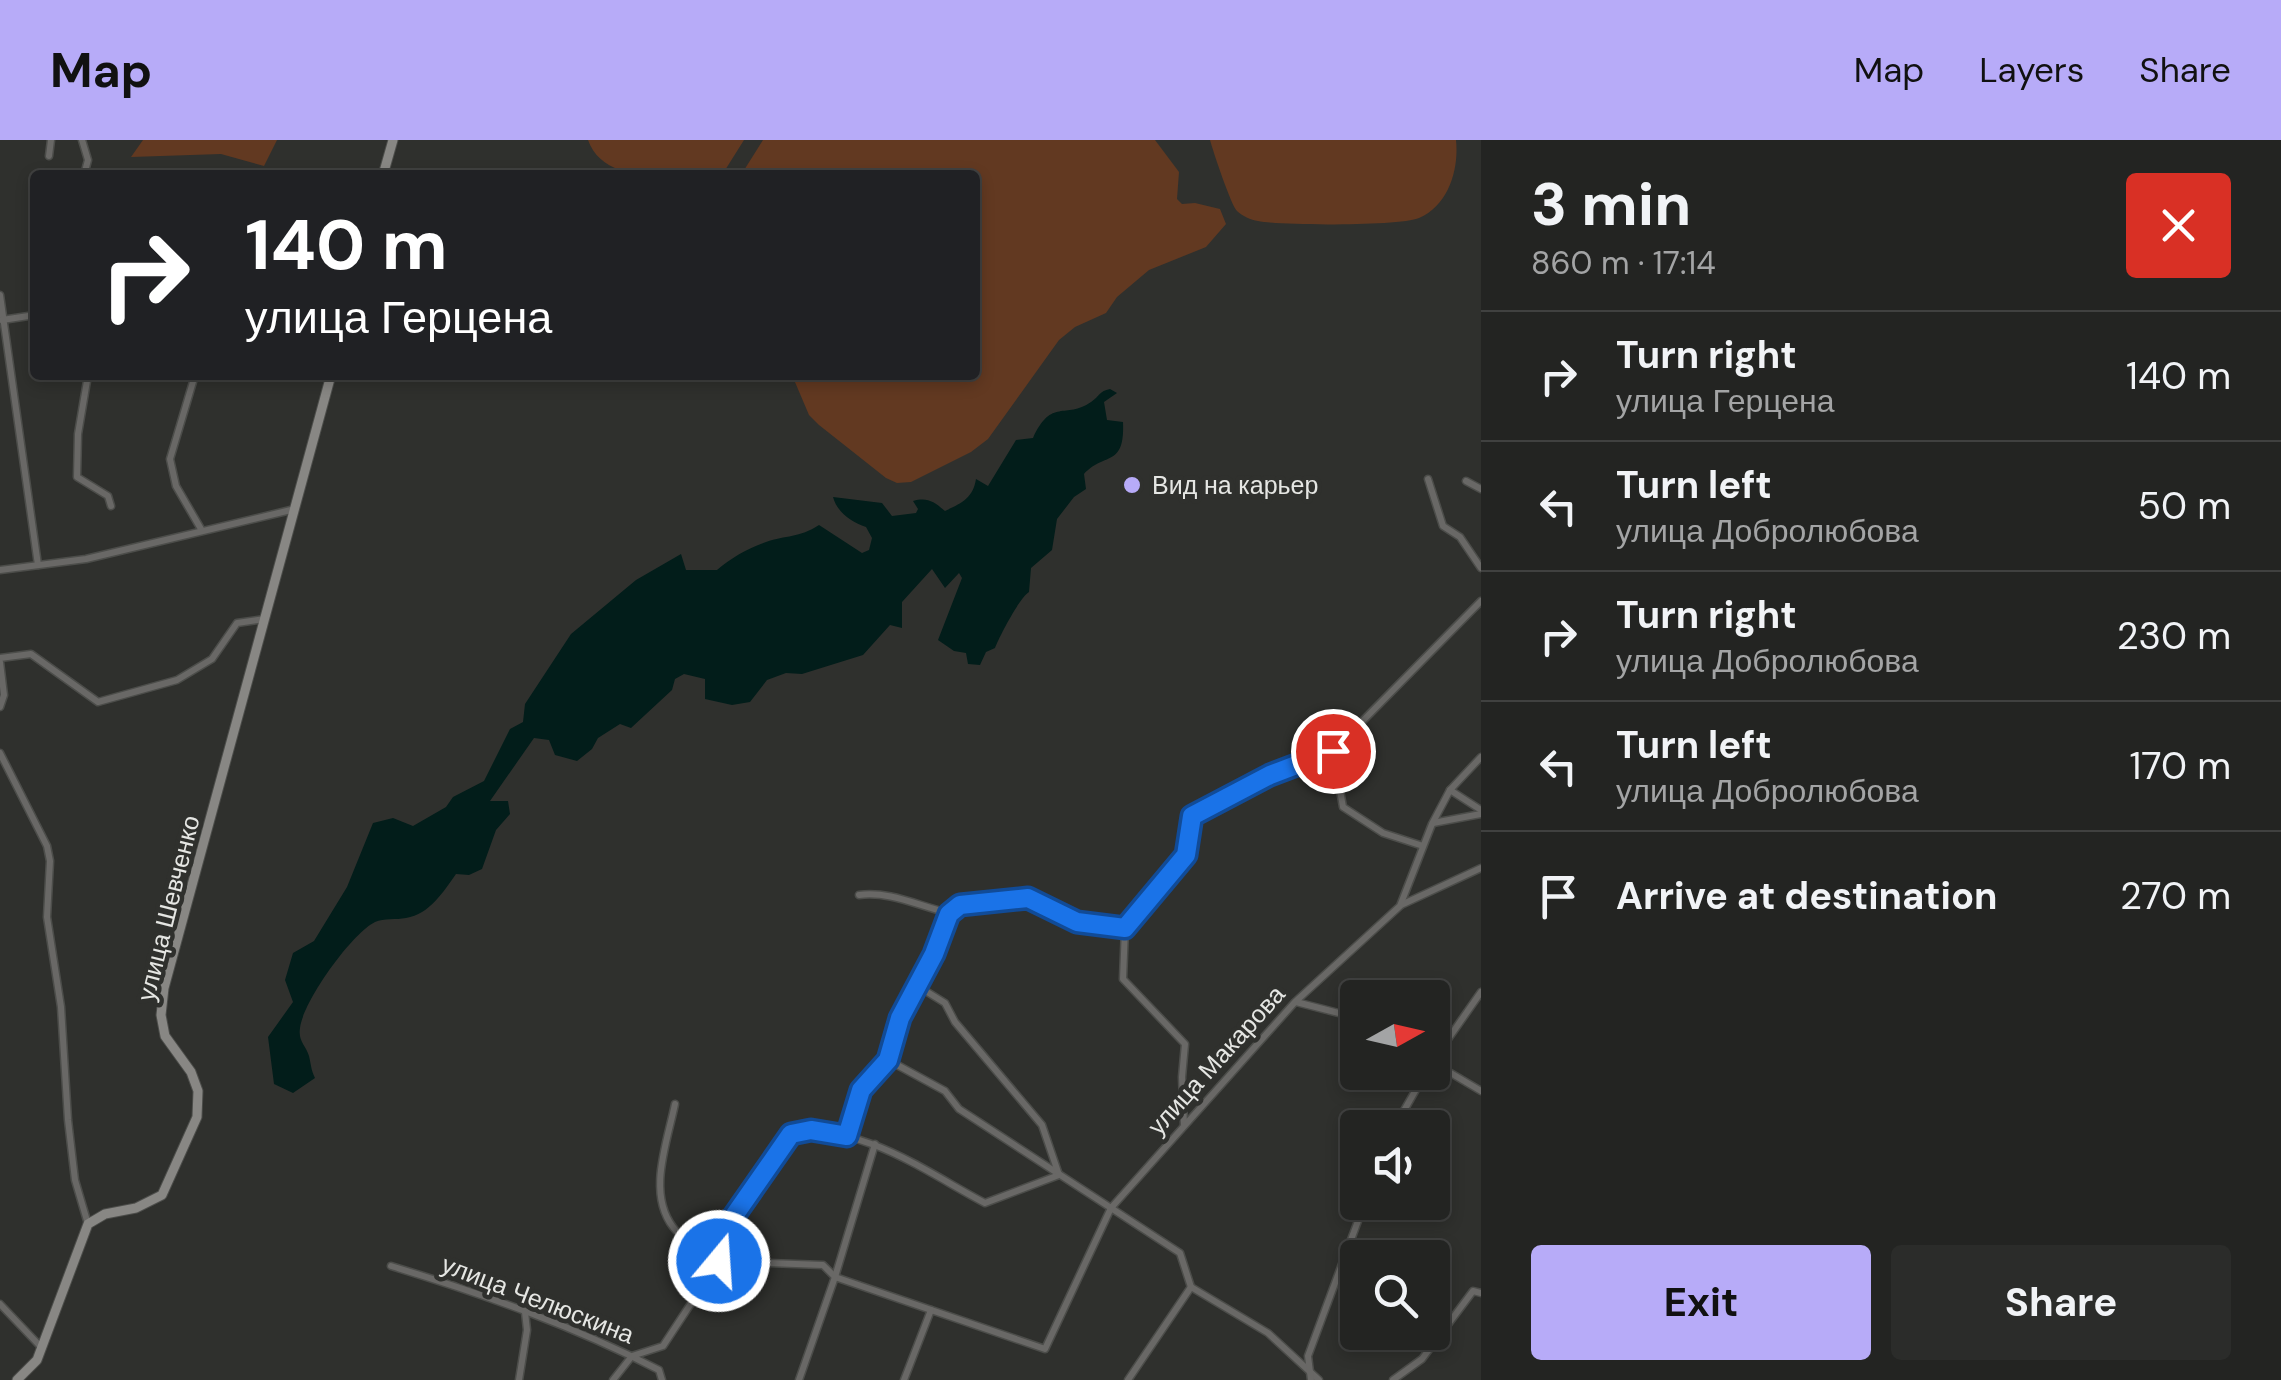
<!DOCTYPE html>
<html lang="en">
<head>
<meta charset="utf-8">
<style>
  :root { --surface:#232422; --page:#2b2c2a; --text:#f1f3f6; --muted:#a3a4a5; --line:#404140; --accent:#b7abf8 }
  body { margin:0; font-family:"DM Sans",sans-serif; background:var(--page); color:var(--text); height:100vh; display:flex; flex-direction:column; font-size:38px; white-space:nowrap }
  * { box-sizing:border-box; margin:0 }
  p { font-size:32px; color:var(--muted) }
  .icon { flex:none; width:55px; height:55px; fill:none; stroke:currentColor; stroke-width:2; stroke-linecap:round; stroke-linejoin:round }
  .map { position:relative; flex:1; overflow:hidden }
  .panel { display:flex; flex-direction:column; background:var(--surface); width:800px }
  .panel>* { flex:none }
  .top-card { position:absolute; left:30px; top:30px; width:950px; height:210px; border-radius:10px; box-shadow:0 5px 15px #0003,0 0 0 2px var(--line); background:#202124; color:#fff; overflow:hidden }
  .needle { width:65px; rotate:82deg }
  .tools { position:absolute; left:1340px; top:840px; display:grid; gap:20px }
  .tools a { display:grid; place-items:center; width:110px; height:110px; border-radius:10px; background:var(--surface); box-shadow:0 5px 15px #0003,0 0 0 2px var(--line); font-size:50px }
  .pin { position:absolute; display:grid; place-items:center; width:85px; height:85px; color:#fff; margin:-42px; border:5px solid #fff; border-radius:50%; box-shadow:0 2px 10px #0007 }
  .me { position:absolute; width:110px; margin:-55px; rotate:18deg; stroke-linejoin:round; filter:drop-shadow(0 0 8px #0008) }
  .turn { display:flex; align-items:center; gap:35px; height:210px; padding:0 50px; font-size:45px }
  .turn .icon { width:130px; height:130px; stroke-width:2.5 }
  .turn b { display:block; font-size:70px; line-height:85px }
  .round { display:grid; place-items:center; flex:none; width:105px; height:105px; border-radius:10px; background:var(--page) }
  .summary { display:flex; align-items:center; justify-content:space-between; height:170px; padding:0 50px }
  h1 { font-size:60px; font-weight:700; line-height:75px }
  .action { display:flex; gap:20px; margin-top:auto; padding:20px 50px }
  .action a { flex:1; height:115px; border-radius:10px; background:var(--accent); color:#111; font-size:40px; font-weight:700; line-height:115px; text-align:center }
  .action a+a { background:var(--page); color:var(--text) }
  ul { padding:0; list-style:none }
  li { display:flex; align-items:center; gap:30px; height:130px; padding:0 50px; border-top:2px solid var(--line) }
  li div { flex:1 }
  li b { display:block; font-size:38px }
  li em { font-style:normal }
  header { display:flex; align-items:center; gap:60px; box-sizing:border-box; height:140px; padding:0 50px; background:var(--accent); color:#111 }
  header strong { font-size:48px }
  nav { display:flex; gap:55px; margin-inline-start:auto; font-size:35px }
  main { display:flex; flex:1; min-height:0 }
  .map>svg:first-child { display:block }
</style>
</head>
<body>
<header>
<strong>Map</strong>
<nav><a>Map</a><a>Layers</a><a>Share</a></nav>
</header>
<main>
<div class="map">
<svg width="1481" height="1240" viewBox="0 0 1481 1240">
  <rect width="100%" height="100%" fill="#2f302d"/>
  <!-- green -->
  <g fill="#623921">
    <polygon points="143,0 277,0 264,26 221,14 131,17"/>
    <path d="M588,0h156l-22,35c-42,0 -117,13 -134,-35z"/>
    <polygon points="763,0 1155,0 1179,32 1177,59 1182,64 1195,63 1220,69 1226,84 1206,107 1149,130 1117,157 1106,173 1075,187 1059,200 988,299 971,312 911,342 897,343 886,338 819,285 809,275 792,235 975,235 975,35 741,35"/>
    <path d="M1210,0h246c3,29 -7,65 -37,78 -18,8 -139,8 -161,3 -7,-1 -16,-5 -21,-10 -6,-6 -24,-60 -27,-71z"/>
  </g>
  <!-- water -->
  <path fill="#021d1a" d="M1110,249l7,4 -13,9 3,18 16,2c2,46 -19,30 -39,52l2,15 -12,8 -17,22 -5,31 -21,18 -2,24c-9,5 -30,45 -34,56l-9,4 -6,13 -12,-1 -2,-11 -12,-2 -16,-11 24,-62 -3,-5 -14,15 -13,-19 -30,33v26l-12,-3 -27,30 -61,19 -16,-1 -19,7 -17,22 -18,3 -27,-6v-20l-21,-5 -9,5 -3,11 -41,38 -11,-4 -22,14 -6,11 -15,12 -22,-6 -6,-15 -15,-2 -44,63h18l2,13 -14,16 -14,39 -13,6 -13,-1c-13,18 -26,40 -50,44 -10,2 -22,0 -31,4 -24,12 -72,80 -75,106 -2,14 6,17 9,28 2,8 2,14 6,22l-22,15 -19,-9 -6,-47 25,-35 -8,-22 8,-27 21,-12 33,-54 26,-64 20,-5 20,8 33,-19 7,-10 31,-16 26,-52 13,-7 2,-18 46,-70 65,-54 45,-26 5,16h31c14,-12 31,-22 49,-28 20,-7 33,-4 53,-17l43,28 7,-3 3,-12 -6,-11c-15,-5 -29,-15 -33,-30l49,6 10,13 24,-3 2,-4 -5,-8c15,-4 21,1 32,10 17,-8 28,-13 31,-32l12,7 28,-46 17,-2c19,-41 32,-18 58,-36 9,-6 8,-11 19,-13z"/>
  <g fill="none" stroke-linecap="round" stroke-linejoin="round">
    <defs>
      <g id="street">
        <polyline points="82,0 88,20 84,35"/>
        <polyline points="49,16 51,0"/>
        <polyline points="0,155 38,425"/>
        <polyline points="2,180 35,175"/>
        <polyline points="88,235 78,294 77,337 108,356 111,366"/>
        <polyline points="195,235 170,319 176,346 201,389"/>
        <polyline points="1428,339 1443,386 1460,397 1481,428"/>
        <polyline points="1466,341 1481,349"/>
        <polyline points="0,430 86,419 295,369"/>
        <polyline points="0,518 31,514 98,562 177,540 212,519 237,483 265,479"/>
        <polyline points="0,522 4,555 0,567"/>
        <polyline points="1333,611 1343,667 1383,693 1423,706"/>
        <polyline points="0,613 47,706 50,721 47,777 61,867 68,980 75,1040 88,1084"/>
        <polyline points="1450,650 1481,670"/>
        <polyline points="1433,683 1481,674"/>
        <path d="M859,755c32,-4 59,11 90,18"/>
        <polyline points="1401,765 1481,728"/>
        <polyline points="1125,788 1123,839 1185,904 1182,937 1184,985"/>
        <polyline points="1481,852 1432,922 1481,951"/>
        <polyline points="1296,862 1358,878"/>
        <path d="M675,964c-8,39 -28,89 -2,123 10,14 31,24 45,33"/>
        <polyline points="1394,988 1426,932"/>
        <polyline points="847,996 861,950 888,920 899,878 933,814 949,773 960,765 1027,758 1077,781 1125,788 1186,715 1192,676 1270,635 1333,611 1481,461"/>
        <polyline points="719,1121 823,1125 835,1137 1045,1209 1111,1068 959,969 945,951 888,920"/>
        <path d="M719,1121l1,-25 71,-102c69,-12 135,38 194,69l74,-28 -17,-50 -87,-103 -10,-19 -29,-18"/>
        <path d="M391,1126c92,28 183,60 268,104l3,10"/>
        <polyline points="1191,1147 1180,1113 1111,1068 1295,862 1400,766 1432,684 1450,650 1481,617"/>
        <polyline points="1191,1147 1268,1193 1319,1240"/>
        <polyline points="0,1164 41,1207"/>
        <polyline points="519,1240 527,1190 525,1172"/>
        <polyline points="613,1240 632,1216 663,1206 719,1121"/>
        <polyline points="799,1240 835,1137 875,1004"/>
        <polyline points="904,1240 931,1170"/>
        <polyline points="1128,1240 1191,1147"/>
        <polyline points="1311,1240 1308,1216 1365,1062"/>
        <polyline points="1393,1240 1422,1219 1473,1151 1481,1153"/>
      </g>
      <g id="secondary">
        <polyline points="383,35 393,0"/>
        <polyline points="17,1240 37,1220 88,1084 105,1074 136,1068 162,1055 197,977 198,951 191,932 165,896 161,875 164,848 331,235"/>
      </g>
    </defs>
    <!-- street casing -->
    <use href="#street" stroke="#4c4d4a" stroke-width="9"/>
    <!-- secondary casing -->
    <use href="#secondary" stroke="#4c4d4a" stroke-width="11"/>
    <!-- street -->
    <use href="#street" stroke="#696866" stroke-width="6"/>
    <!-- secondary -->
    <use href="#secondary" stroke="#888784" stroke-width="9"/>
  </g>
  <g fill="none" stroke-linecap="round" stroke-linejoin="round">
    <defs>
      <polyline id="route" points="719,1121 720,1096 791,994 811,990 847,996 861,950 888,920 900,878 934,814 949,774 960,765 1028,758 1077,782 1125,788 1186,715 1192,676 1270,635 1333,611"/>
    </defs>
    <!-- route casing -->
    <use href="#route" stroke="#114b97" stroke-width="25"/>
    <!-- route -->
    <use href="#route" stroke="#1a73e8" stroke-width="18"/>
  </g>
  <!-- markers -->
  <circle fill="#b7abf8" stroke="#2f302d" stroke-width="4" cx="1132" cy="345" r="10"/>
  <g text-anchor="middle" stroke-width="9" stroke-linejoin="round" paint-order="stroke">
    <!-- poi labels -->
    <g font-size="25" fill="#e5e6e3" stroke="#2f302d" text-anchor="start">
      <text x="1152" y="354">Вид на карьер</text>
    </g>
    <!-- street labels -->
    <g font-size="25" fill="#e5e6e3" stroke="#2f302d">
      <text transform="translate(168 768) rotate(-76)" y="9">улица Шевченко</text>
      <text transform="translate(1216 920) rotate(-48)" y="9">улица Макарова</text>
      <text transform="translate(538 1159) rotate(21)" y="9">улица Челюскина</text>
    </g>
  </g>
</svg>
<div class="tools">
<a><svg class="needle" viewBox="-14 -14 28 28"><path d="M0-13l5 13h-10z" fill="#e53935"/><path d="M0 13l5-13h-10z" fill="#a3a4a5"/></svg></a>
<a><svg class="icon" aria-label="sound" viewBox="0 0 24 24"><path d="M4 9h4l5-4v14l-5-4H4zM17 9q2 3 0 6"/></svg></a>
<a><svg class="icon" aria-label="search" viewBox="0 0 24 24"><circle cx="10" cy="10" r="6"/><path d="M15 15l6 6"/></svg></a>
</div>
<div class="pin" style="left:1333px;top:611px;background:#d93025"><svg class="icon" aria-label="arrive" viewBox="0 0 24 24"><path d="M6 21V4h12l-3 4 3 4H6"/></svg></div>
<svg class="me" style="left:719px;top:1121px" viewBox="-20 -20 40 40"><circle r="17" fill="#1a73e8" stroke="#fff" stroke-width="3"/><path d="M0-11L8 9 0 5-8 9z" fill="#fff"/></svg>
<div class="top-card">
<div class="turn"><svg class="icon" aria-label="right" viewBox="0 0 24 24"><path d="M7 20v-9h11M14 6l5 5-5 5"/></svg><div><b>140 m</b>улица Герцена</div></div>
</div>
</div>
<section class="panel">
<div class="summary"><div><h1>3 min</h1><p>860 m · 17:14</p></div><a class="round" style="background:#d93025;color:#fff"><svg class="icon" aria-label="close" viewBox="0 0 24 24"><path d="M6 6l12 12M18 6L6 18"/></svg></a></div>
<ul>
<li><svg class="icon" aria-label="right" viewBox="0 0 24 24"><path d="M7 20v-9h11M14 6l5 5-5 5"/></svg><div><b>Turn right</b><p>улица Герцена</p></div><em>140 m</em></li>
<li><svg class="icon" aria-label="left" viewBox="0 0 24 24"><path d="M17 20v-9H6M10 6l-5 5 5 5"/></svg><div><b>Turn left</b><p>улица Добролюбова</p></div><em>50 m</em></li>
<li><svg class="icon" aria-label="right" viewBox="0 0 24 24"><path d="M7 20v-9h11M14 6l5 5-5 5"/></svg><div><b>Turn right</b><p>улица Добролюбова</p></div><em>230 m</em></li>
<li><svg class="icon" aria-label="left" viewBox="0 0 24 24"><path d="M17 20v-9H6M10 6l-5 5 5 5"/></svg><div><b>Turn left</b><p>улица Добролюбова</p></div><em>170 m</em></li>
<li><svg class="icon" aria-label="arrive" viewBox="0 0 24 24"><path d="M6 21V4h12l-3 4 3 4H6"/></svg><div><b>Arrive at destination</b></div><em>270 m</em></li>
</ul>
<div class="action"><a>Exit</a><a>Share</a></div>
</section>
</main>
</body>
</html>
